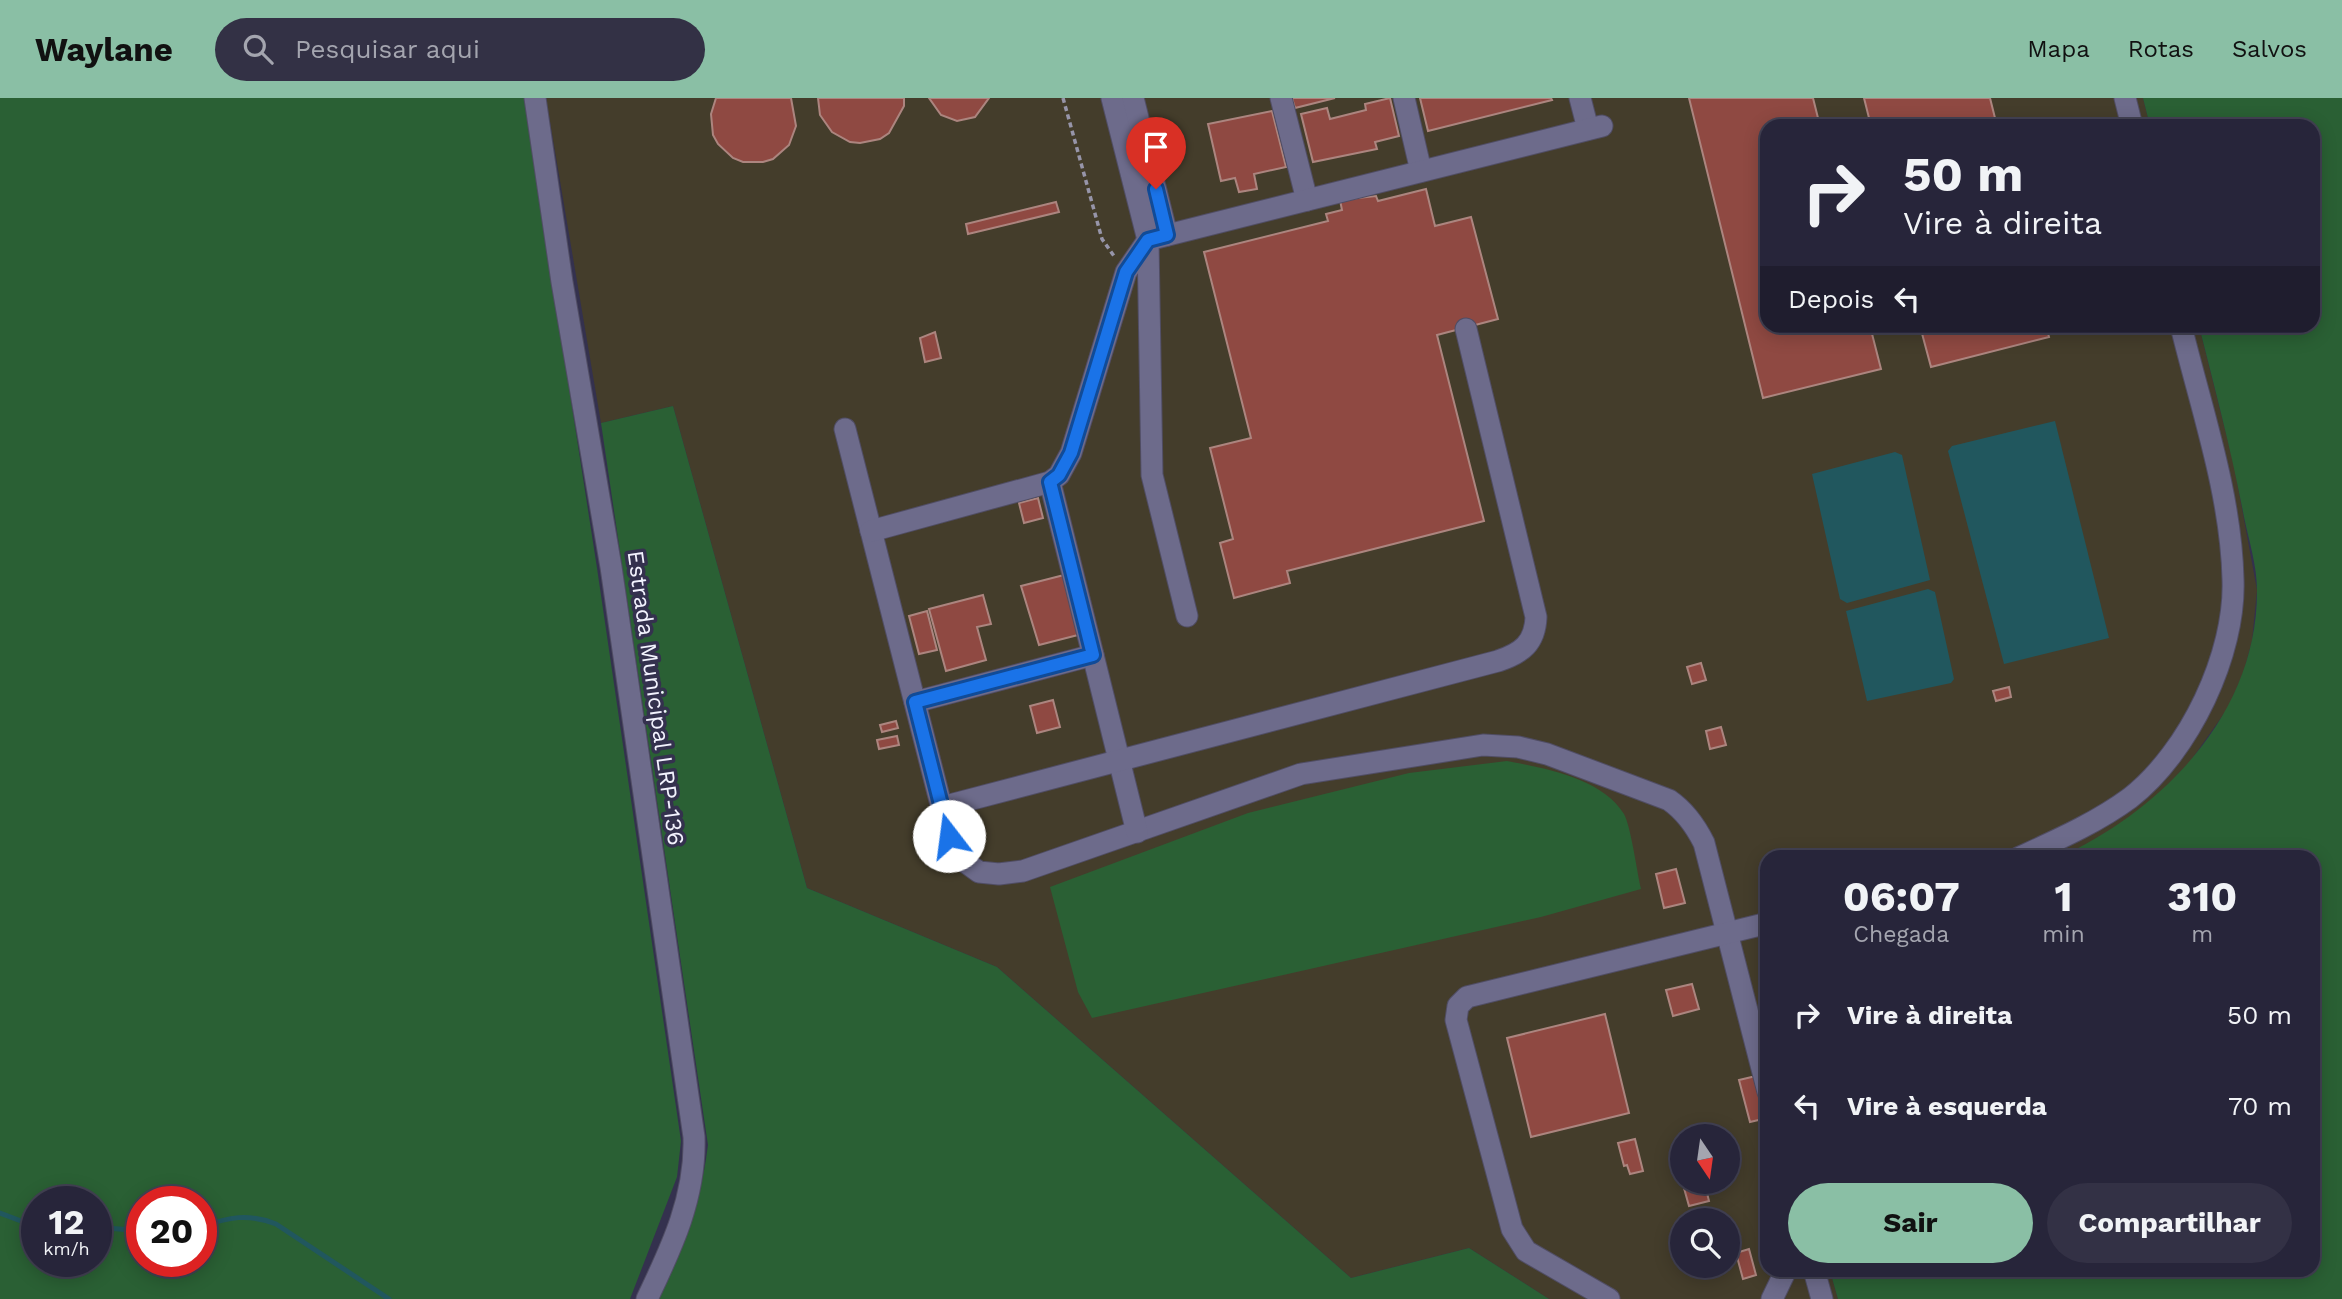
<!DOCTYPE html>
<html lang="pt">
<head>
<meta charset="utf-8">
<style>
  :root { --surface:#27253a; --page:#333145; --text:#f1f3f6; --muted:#a4a5af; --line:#434254; --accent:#8abfa5 }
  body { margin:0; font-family:"Work Sans",sans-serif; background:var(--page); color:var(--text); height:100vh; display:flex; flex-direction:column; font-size:26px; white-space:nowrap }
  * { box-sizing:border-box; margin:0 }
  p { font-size:23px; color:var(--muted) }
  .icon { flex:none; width:38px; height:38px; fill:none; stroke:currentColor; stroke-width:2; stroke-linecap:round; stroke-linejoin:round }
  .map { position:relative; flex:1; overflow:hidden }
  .side { position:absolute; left:1760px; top:752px; width:560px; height:427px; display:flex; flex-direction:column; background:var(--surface); border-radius:21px; box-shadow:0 4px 18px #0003,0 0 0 2px var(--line) }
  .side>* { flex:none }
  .banner { position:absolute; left:1760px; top:21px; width:560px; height:214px; border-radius:21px; box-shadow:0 4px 18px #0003,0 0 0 2px var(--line); background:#27253a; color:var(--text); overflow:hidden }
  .needle { width:46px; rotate:167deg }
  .tools { position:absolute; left:1670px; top:1026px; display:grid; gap:14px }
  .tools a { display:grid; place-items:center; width:70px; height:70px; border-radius:50%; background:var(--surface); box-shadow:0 4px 18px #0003,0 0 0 2px var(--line); font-size:35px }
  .speed { position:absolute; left:21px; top:1088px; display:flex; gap:14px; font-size:35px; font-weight:700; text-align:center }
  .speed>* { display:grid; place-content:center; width:91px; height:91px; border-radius:50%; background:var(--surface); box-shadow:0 4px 18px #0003,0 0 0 2px var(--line); line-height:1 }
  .speed small { font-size:18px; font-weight:400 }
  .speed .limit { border:10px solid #d22; background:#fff; color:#111 }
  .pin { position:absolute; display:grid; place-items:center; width:60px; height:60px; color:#fff; margin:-72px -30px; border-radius:50% 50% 50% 0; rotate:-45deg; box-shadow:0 0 7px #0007 }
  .pin .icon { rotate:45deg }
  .me { position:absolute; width:77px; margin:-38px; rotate:345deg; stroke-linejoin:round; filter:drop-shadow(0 0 5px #0008) }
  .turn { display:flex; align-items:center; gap:24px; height:147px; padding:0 28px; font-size:32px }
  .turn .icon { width:91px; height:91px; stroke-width:2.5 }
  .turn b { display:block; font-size:49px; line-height:60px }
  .then { display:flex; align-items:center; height:66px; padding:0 28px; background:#0003; gap:14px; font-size:26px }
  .eta { display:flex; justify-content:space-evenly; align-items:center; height:119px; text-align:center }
  .eta b { font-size:42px; font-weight:700; line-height:49px }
  .primary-button { display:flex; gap:14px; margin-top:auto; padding:14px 28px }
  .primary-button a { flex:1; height:80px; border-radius:42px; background:var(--accent); color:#111; font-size:28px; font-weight:700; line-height:80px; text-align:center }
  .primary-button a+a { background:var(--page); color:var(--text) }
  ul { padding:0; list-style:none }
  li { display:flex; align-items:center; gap:21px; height:91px; padding:0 28px }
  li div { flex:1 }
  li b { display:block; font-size:26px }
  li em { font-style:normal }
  header { display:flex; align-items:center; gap:42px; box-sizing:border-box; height:98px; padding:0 35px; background:var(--accent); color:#111 }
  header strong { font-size:33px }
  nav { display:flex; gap:38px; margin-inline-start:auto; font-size:24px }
  .search { width:490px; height:63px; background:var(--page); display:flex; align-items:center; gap:18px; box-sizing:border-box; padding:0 24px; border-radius:38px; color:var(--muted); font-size:26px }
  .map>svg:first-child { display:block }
</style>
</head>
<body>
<header>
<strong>Waylane</strong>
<div class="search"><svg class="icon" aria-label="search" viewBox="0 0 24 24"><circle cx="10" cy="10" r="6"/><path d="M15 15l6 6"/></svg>Pesquisar aqui</div>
<nav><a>Mapa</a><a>Rotas</a><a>Salvos</a></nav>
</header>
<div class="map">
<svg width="2342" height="1201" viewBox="0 0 2342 1201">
  <rect width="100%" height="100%" fill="#34314e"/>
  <!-- industrial -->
  <path fill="#443d2b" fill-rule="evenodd" d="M546,0h1597l7,28h-382v200h431l35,139 23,125 -5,51 -9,33 -15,34 -39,55 -29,30 -31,26 -35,23 -34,15 -292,1 -1,105 -7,27 8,30v250l62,1 8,28h-289l-80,-51 -118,30 -354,-311 -190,-79 -134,-482 -72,17zM1682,1038h45v45h-45zM1682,1122h45v45h-45z"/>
  <!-- green -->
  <g fill="#2a6034" fill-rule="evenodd">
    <path d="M0,0h524l73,470 84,573 -4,36 -47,122h-630zM37,1104h59v60h-59zM142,1104h59v60h-59z"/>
    <path d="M2143,0h199v1201h-504l-8,-28 484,-1v-412l-254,-1c104,-48 198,-145 197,-267 0,-24 -8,-49 -13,-73 -12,-64 -29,-128 -45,-191h115v-200h-164z"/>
    <path d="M673,308l134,482 190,79 354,311 118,-30 80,51h-891c26,-52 43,-97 50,-154l-107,-722z"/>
    <path d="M1507,663c37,7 95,17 117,53 7,13 13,58 17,75l-100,28 -449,101 -14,-26 -28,-105 198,-74 161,-40z"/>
  </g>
  <!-- water -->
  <g fill="#21575e">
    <polygon points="2055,323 2109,540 2004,566 1948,353 1952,348"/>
    <polygon points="1895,354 1902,357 1930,482 1847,505 1840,501 1812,376"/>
    <polygon points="1928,491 1935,494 1954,581 1951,585 1867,603 1846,513"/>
  </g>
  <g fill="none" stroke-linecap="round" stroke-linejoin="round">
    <!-- stream -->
    <g stroke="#21575e" stroke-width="5">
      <polyline points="0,1115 37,1129"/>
      <polyline points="96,1129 142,1133"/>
      <path d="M201,1129c28,-10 47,-14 75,-3l113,75"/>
    </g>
  </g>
  <!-- building -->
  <g fill="#8f4942" stroke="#ac857f" stroke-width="2">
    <polygon points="716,0 791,0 796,28 789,47 773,61 763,64 743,64 733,60 718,46 713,37 711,16"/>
    <polygon points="818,0 904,0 904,8 889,35 880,41 860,45 850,44 832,34 820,17"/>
    <polygon points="929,0 989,0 975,19 957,23 941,17"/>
    <polygon points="1292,0 1335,0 1295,10"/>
    <polygon points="1390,0 1399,38 1375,44 1377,51 1313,64 1301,16 1327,10 1330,21 1366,12 1365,6"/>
    <polygon points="1420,0 1551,0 1552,2 1428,33"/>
    <polygon points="1689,0 1813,0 1820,28 1768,28 1768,228 1870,228 1881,271 1763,300"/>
    <polygon points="1864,0 1990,0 1997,28 1871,28"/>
    <polygon points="1272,13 1286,69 1254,76 1257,91 1239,94 1235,80 1221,83 1208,26"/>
    <polygon points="1426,91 1435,128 1471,119 1498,221 1437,237 1484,423 1287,473 1290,485 1234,500 1220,445 1233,441 1210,350 1251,340 1204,154 1328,123 1326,116 1342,112 1340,102 1376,98 1378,103"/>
    <polygon points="1056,104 1059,114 968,136 966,126"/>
    <polygon points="1920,228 2046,228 2049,239 1931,269"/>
    <polygon points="935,234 941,260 925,264 920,240"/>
    <polygon points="1038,400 1043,420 1024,425 1019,405"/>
    <polygon points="1064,477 1078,537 1039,547 1021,488"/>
    <polygon points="983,497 991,526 977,529 986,562 946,573 929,511"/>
    <polygon points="927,513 937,552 919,556 909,518"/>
    <polygon points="1701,565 1706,582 1692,586 1687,569"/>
    <polygon points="2009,589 2011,599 1996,603 1993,593"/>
    <polygon points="1053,602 1060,629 1037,635 1030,608"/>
    <polygon points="896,623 898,630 882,634 880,627"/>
    <polygon points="1721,629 1726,647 1710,651 1706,633"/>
    <polygon points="897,638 899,647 879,651 877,642"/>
    <polygon points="1676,771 1685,805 1664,810 1656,776"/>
    <polygon points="1692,886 1699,911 1673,918 1666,892"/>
    <polygon points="1605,916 1629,1015 1531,1039 1507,940"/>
    <polygon points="1756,978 1767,1020 1750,1024 1739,982"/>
    <polygon points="1635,1041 1643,1073 1630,1076 1627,1067 1624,1068 1618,1045"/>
    <polygon points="1682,1083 1704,1083 1709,1103 1689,1108"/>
    <polygon points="1749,1151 1756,1177 1743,1181 1736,1155"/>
  </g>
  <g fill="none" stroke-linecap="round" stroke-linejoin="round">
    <defs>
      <g id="minor">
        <path d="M535,0l27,184 49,285 83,570c2,59 -22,110 -47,162"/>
        <polyline points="1112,0 1148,142 1152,377 1187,518"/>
        <polyline points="1133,0 1167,137"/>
        <polyline points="1281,0 1307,102"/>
        <polyline points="1404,0 1421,73"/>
        <polyline points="1580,0 1588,31"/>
        <polyline points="2125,0 2132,28"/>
        <path d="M845,331l104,407 8,20 22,16 20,2 24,-3 278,-97 182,-29 35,2 29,7 122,46c16,11 26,25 35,43l64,249"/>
        <polyline points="1050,384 1137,734"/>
        <polyline points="871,433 1050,384 1059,377 1071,355 1126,174 1148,142 1602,28"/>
        <polyline points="915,604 1093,557"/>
        <path d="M942,709l556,-146c24,-8 37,-18 38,-44l-70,-288"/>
        <path d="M2018,760c39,-18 78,-35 112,-60 59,-46 106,-144 103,-219 -2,-85 -32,-171 -52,-253"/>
        <polyline points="1814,1172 1822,1201"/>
        <polyline points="1609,1201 1526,1153 1512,1131 1456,922 1458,908 1467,899 1768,825"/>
        <polyline points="1772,1201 1786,1172"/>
      </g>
    </defs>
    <!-- minor casing -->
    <use href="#minor" stroke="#504d64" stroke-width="23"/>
    <!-- path -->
    <polyline stroke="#9795a9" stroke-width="3.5" stroke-dasharray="5 3.5" stroke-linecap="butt" points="1063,0 1102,141 1114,158"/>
    <!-- minor -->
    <use href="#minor" stroke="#6d6b8b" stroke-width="21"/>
  </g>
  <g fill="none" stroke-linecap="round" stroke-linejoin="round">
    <defs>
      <polyline id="route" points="949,738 915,604 1093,557 1050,384 1059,377 1071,355 1126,174 1148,142 1167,137 1156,91"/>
    </defs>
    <!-- route casing -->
    <use href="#route" stroke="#114b97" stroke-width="18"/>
    <!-- route -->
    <use href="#route" stroke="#1a73e8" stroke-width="12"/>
  </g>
  <g text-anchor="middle" stroke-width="7" stroke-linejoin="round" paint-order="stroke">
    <!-- street labels -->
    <g font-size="23" fill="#f3f3fe" stroke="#34314e">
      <text transform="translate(656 600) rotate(82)" y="8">Estrada Municipal LRP-136</text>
    </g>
  </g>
</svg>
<div class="tools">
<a><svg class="needle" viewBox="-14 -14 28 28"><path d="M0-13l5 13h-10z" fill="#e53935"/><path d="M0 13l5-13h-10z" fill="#a4a5af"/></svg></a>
<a><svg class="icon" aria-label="search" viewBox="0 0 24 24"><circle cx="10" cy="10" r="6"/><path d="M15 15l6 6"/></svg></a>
</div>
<div class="speed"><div>12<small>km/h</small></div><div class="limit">20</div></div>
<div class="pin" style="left:1156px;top:91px;background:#d93025"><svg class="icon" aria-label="arrive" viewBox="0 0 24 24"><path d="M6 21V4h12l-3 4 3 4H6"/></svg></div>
<svg class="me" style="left:949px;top:738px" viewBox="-20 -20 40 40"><circle r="19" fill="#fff"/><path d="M0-13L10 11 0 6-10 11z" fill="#1a73e8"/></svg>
<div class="banner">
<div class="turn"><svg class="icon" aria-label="right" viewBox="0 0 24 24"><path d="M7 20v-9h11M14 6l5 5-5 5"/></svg><div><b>50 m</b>Vire à direita</div></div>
<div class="then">Depois<svg class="icon" aria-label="left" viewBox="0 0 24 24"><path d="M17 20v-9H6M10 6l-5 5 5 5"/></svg></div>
</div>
<section class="side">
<div class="eta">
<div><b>06:07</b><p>Chegada</p></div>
<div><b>1</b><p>min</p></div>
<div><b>310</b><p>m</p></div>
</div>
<ul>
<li><svg class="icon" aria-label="right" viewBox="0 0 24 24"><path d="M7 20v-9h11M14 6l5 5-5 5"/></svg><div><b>Vire à direita</b></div><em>50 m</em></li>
<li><svg class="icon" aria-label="left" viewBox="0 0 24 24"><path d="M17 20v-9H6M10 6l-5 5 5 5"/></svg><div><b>Vire à esquerda</b></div><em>70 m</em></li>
</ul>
<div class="primary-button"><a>Sair</a><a>Compartilhar</a></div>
</section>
</div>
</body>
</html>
